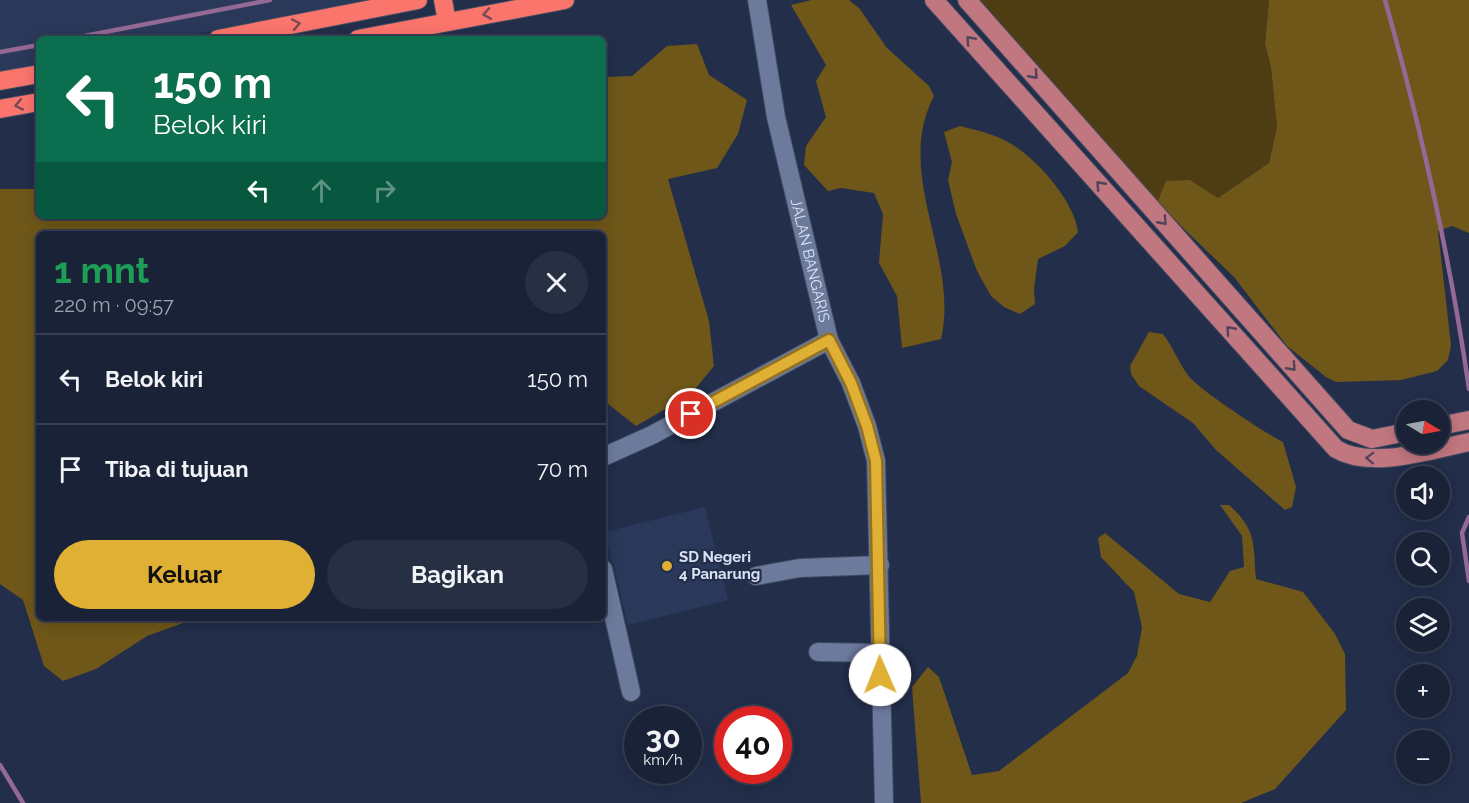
<!DOCTYPE html>
<html lang="id">
<head>
<meta charset="utf-8">
<style>
  :root { --surface:#1a2238; --page:#272f43; --text:#f1f3f6; --muted:#9fa4ae; --line:#383f53; --accent:#e0b034 }
  body { margin:0; font-family:Raleway,sans-serif; background:var(--page); color:var(--text); height:100vh; display:flex; flex-direction:column; font-size:22px; white-space:nowrap }
  * { box-sizing:border-box; margin:0 }
  p { font-size:20px; color:var(--muted) }
  .icon { flex:none; width:33px; height:33px; fill:none; stroke:currentColor; stroke-width:2; stroke-linecap:round; stroke-linejoin:round }
  .map { position:relative; flex:1; overflow:hidden }
  .panel { position:absolute; left:36px; top:231px; width:570px; height:390px; display:flex; flex-direction:column; background:var(--surface); border-radius:9px; box-shadow:0 3px 15px #0003,0 0 0 2px var(--line) }
  .panel>* { flex:none }
  .banner { position:absolute; left:36px; top:36px; width:570px; height:183px; border-radius:9px; box-shadow:0 3px 15px #0003,0 0 0 2px var(--line); background:#0b6e4f; color:#fff; overflow:hidden }
  .needle { width:39px; rotate:100deg }
  .controls { position:absolute; left:1396px; top:400px; display:grid; gap:12px }
  .controls a { display:grid; place-items:center; width:54px; height:54px; border-radius:50%; background:var(--surface); box-shadow:0 3px 15px #0003,0 0 0 2px var(--line); font-size:30px }
  .speed { position:absolute; left:624px; top:706px; display:flex; gap:12px; font-size:30px; font-weight:700; text-align:center }
  .speed>* { display:grid; place-content:center; width:78px; height:78px; border-radius:50%; background:var(--surface); box-shadow:0 3px 15px #0003,0 0 0 2px var(--line); line-height:1 }
  .speed small { font-size:15px; font-weight:400 }
  .speed .limit { border:9px solid #d22; background:#fff; color:#111 }
  .pin { position:absolute; display:grid; place-items:center; width:51px; height:51px; color:#fff; margin:-26px; border:3px solid #fff; border-radius:50%; box-shadow:0 2px 6px #0007 }
  .me { position:absolute; width:66px; margin:-33px; rotate:359deg; stroke-linejoin:round; filter:drop-shadow(0 0 4px #0008) }
  .turn { display:flex; align-items:center; gap:21px; height:126px; padding:0 18px; font-size:27px }
  .turn .icon { width:78px; height:78px; stroke-width:2.5 }
  .turn b { display:block; font-size:42px; line-height:51px }
  .lanes { display:flex; align-items:center; height:57px; padding:0 18px; background:#0003; justify-content:center; gap:30px; direction:ltr }
  .lanes .off { opacity:.35 }
  .round { display:grid; place-items:center; flex:none; width:63px; height:63px; border-radius:32px; background:var(--page) }
  .overview { display:flex; align-items:center; justify-content:space-between; height:102px; padding:0 18px }
  h1 { font-size:36px; font-weight:700; line-height:45px; color:#1e9e55 }
  .cta { display:flex; gap:12px; margin-top:auto; padding:12px 18px }
  .cta a { flex:1; height:69px; border-radius:36px; background:var(--accent); color:#111; font-size:24px; font-weight:700; line-height:69px; text-align:center }
  .cta a+a { background:var(--page); color:var(--text) }
  ul { padding:0; list-style:none }
  li { display:flex; align-items:center; gap:18px; height:90px; padding:0 18px; border-top:2px solid var(--line) }
  li div { flex:1 }
  li b { display:block; font-size:22px }
  li em { font-style:normal }
  .map>svg:first-child { display:block }
</style>
</head>
<body>
<div class="map">
<svg width="1469" height="803" viewBox="0 0 1469 803">
  <rect width="100%" height="100%" fill="#222e4a"/>
  <!-- built -->
  <g fill="#2a385a">
    <polygon points="0,0 369,0 171,39 39,39 39,65 0,73"/>
    <polygon points="705,507 728,600 628,625 605,532"/>
  </g>
  <!-- green -->
  <polygon fill="#4e3d12" points="978,0 1269,0 1265,44 1271,67 1277,127 1269,163 1218,198 1190,180 1157,203"/>
  <!-- forest -->
  <g fill="#6f5719">
    <path d="M811,0h38l10,8 28,40 42,38 5,10c-41,79 26,162 7,243l-39,9 -5,-52 -18,-33 4,-49 -9,-21 -33,-5 -13,3 -24,-26 2,-19 20,-29 -10,-36 10,-16 -35,-60z"/>
    <polygon points="1269,0 1469,0 1469,233 1452,226 1438,231 1451,345 1448,360 1437,371 1401,380 1336,382 1326,377 1287,346 1234,277 1157,203 1166,181 1190,180 1218,198 1269,163 1277,127 1271,67 1265,44"/>
    <polygon points="697,44 709,75 747,100 738,134 717,168 668,179 709,321 714,366 691,394 636,426 603,400 603,234 39,234 39,618 197,618 147,636 96,669 63,681 44,666 23,600 0,584 0,189 39,189 39,216 603,216 603,77 632,76 667,46"/>
    <path d="M960,126c13,3 28,7 40,12 31,13 74,61 78,94l-13,14 -27,13 -4,30 1,15 -15,10 -16,-7 -13,-11 -14,-25 -21,-57 -8,-34 4,-18 -8,-30z"/>
    <path d="M1149,332l14,2c10,13 15,27 24,40 9,14 78,59 96,68l13,45 -4,20 -7,3 -69,-60 -23,-27 -54,-37 -8,-12 -1,-8z"/>
    <path d="M1220,505h9c28,25 24,39 27,74l47,13 32,42 10,20 1,56 -71,79 -34,14h-320l-9,-116 16,-20 11,10 33,98 27,-4 129,-98 9,-17 5,-29 -8,-35 -33,-35 -3,-19 7,-5 74,61 31,8 20,-31 14,-4 -2,-31z"/>
  </g>
  <g fill="none" stroke-linecap="round" stroke-linejoin="round">
    <!-- stream -->
    <g stroke="#956995" stroke-width="4.5">
      <path d="M1385,0c36,128 65,257 84,389"/>
      <polyline points="69,39 270,0"/>
      <polyline points="0,52 39,45"/>
      <polyline points="1469,517 1462,533 1469,581"/>
      <polyline points="0,765 23,803"/>
    </g>
    <defs>
      <g id="minor">
        <path id="s1" d="M757,0l19,117 53,223 22,43 16,43 9,35 8,342"/>
        <polyline points="603,457 652,435 829,340"/>
        <polyline points="603,569 631,692"/>
        <polyline points="756,576 800,568 880,565"/>
        <polyline points="818,652 880,653"/>
      </g>
      <g id="major">
        <path d="M934,0l402,449c36,21 93,1 133,-7"/>
        <polyline points="967,0 1348,430 1372,439 1407,432"/>
        <polyline points="1440,426 1469,420"/>
      </g>
      <g id="highway">
        <polyline points="443,0 447,22"/>
        <polyline points="218,39 418,0"/>
        <polyline points="358,39 565,0"/>
        <polyline points="0,81 39,74"/>
        <polyline points="0,109 39,102"/>
      </g>
    </defs>
    <!-- minor casing -->
    <use href="#minor" stroke="#414a63" stroke-width="20"/>
    <!-- major casing -->
    <use href="#major" stroke="#414a63" stroke-width="20"/>
    <!-- highway casing -->
    <use href="#highway" stroke="#414a63" stroke-width="20"/>
    <!-- minor -->
    <use href="#minor" stroke="#6c7a9c" stroke-width="18"/>
    <!-- major -->
    <use href="#major" stroke="#c1777f" stroke-width="18"/>
    <!-- highway -->
    <use href="#highway" stroke="#fa756c" stroke-width="18"/>
  </g>
  <!-- one-way arrows -->
  <defs><path id="oneway-chevron" d="M-2-3.5L2.5 0L-2 3.5" fill="none" stroke-width="1.6" stroke-linecap="round" stroke-linejoin="round" transform="scale(1.5)"/></defs>
  <g stroke="#784a58">
    <use href="#oneway-chevron" transform="translate(487 14) rotate(170)"/>
    <use href="#oneway-chevron" transform="translate(296 24) rotate(-11)"/>
    <use href="#oneway-chevron" transform="translate(19 105) rotate(169)"/>
  </g>
  <g stroke="#52445a">
    <use href="#oneway-chevron" transform="translate(970 40) rotate(-132)"/>
    <use href="#oneway-chevron" transform="translate(1034 75) rotate(48)"/>
    <use href="#oneway-chevron" transform="translate(1100 185) rotate(-132)"/>
    <use href="#oneway-chevron" transform="translate(1163 221) rotate(48)"/>
    <use href="#oneway-chevron" transform="translate(1230 330) rotate(-132)"/>
    <use href="#oneway-chevron" transform="translate(1292 367) rotate(48)"/>
    <use href="#oneway-chevron" transform="translate(1370 458) rotate(-178)"/>
  </g>
  <g fill="none" stroke-linecap="round" stroke-linejoin="round">
    <defs>
      <polyline id="route" points="691,414 829,340 851,383 867,426 876,461 880,675"/>
    </defs>
    <!-- route casing -->
    <use href="#route" stroke="#927222" stroke-width="15"/>
    <!-- route -->
    <use href="#route" stroke="#e0b034" stroke-width="10"/>
  </g>
  <!-- markers -->
  <circle fill="#e0b034" stroke="#222e4a" stroke-width="2" cx="667" cy="566" r="6"/>
  <g text-anchor="middle" stroke-width="4.5" stroke-linejoin="round" paint-order="stroke">
    <!-- street labels -->
    <g font-size="15" fill="#d9e2f5" stroke="#222e4a">
      <text dy="5" stroke="none"><textPath href="#s1" startOffset="266">JALAN BANGARIS</textPath></text>
    </g>
    <!-- poi labels -->
    <g font-size="15" font-weight="bold" fill="#d9e2f5" stroke="#222e4a" text-anchor="start">
      <text x="679" y="562">SD Negeri<tspan x="679" dy="17">4 Panarung</tspan></text>
    </g>
  </g>
</svg>
<div class="controls">
<a><svg class="needle" viewBox="-14 -14 28 28"><path d="M0-13l5 13h-10z" fill="#e53935"/><path d="M0 13l5-13h-10z" fill="#9fa4ae"/></svg></a>
<a><svg class="icon" aria-label="sound" viewBox="0 0 24 24"><path d="M4 9h4l5-4v14l-5-4H4zM17 9q2 3 0 6"/></svg></a>
<a><svg class="icon" aria-label="search" viewBox="0 0 24 24"><circle cx="10" cy="10" r="6"/><path d="M15 15l6 6"/></svg></a>
<a><svg class="icon" aria-label="layers" viewBox="0 0 24 24"><path d="M12 4l9 5-9 5-9-5zM3 14l9 5 9-5"/></svg></a>
<a>+</a>
<a>−</a>
</div>
<div class="speed"><div>30<small>km/h</small></div><div class="limit">40</div></div>
<div class="pin" style="left:691px;top:414px;background:#d93025"><svg class="icon" aria-label="arrive" viewBox="0 0 24 24"><path d="M6 21V4h12l-3 4 3 4H6"/></svg></div>
<svg class="me" style="left:880px;top:675px" viewBox="-20 -20 40 40"><circle r="19" fill="#fff"/><path d="M0-13L10 11 0 6-10 11z" fill="#e0b034"/></svg>
<div class="banner">
<div class="turn"><svg class="icon" aria-label="left" viewBox="0 0 24 24"><path d="M17 20v-9H6M10 6l-5 5 5 5"/></svg><div><b>150 m</b>Belok kiri</div></div>
<div class="lanes"><svg class="icon" aria-label="left" viewBox="0 0 24 24"><path d="M17 20v-9H6M10 6l-5 5 5 5"/></svg><svg class="icon off" aria-label="ahead" viewBox="0 0 24 24"><path d="M12 20V5M6 11l6-6 6 6"/></svg><svg class="icon off" aria-label="right" viewBox="0 0 24 24"><path d="M7 20v-9h11M14 6l5 5-5 5"/></svg></div>
</div>
<section class="panel">
<div class="overview"><div><h1>1 mnt</h1><p>220 m · 09:57</p></div><a class="round"><svg class="icon" aria-label="close" viewBox="0 0 24 24"><path d="M6 6l12 12M18 6L6 18"/></svg></a></div>
<ul>
<li><svg class="icon" aria-label="left" viewBox="0 0 24 24"><path d="M17 20v-9H6M10 6l-5 5 5 5"/></svg><div><b>Belok kiri</b></div><em>150 m</em></li>
<li><svg class="icon" aria-label="arrive" viewBox="0 0 24 24"><path d="M6 21V4h12l-3 4 3 4H6"/></svg><div><b>Tiba di tujuan</b></div><em>70 m</em></li>
</ul>
<div class="cta"><a>Keluar</a><a>Bagikan</a></div>
</section>
</div>
</body>
</html>
